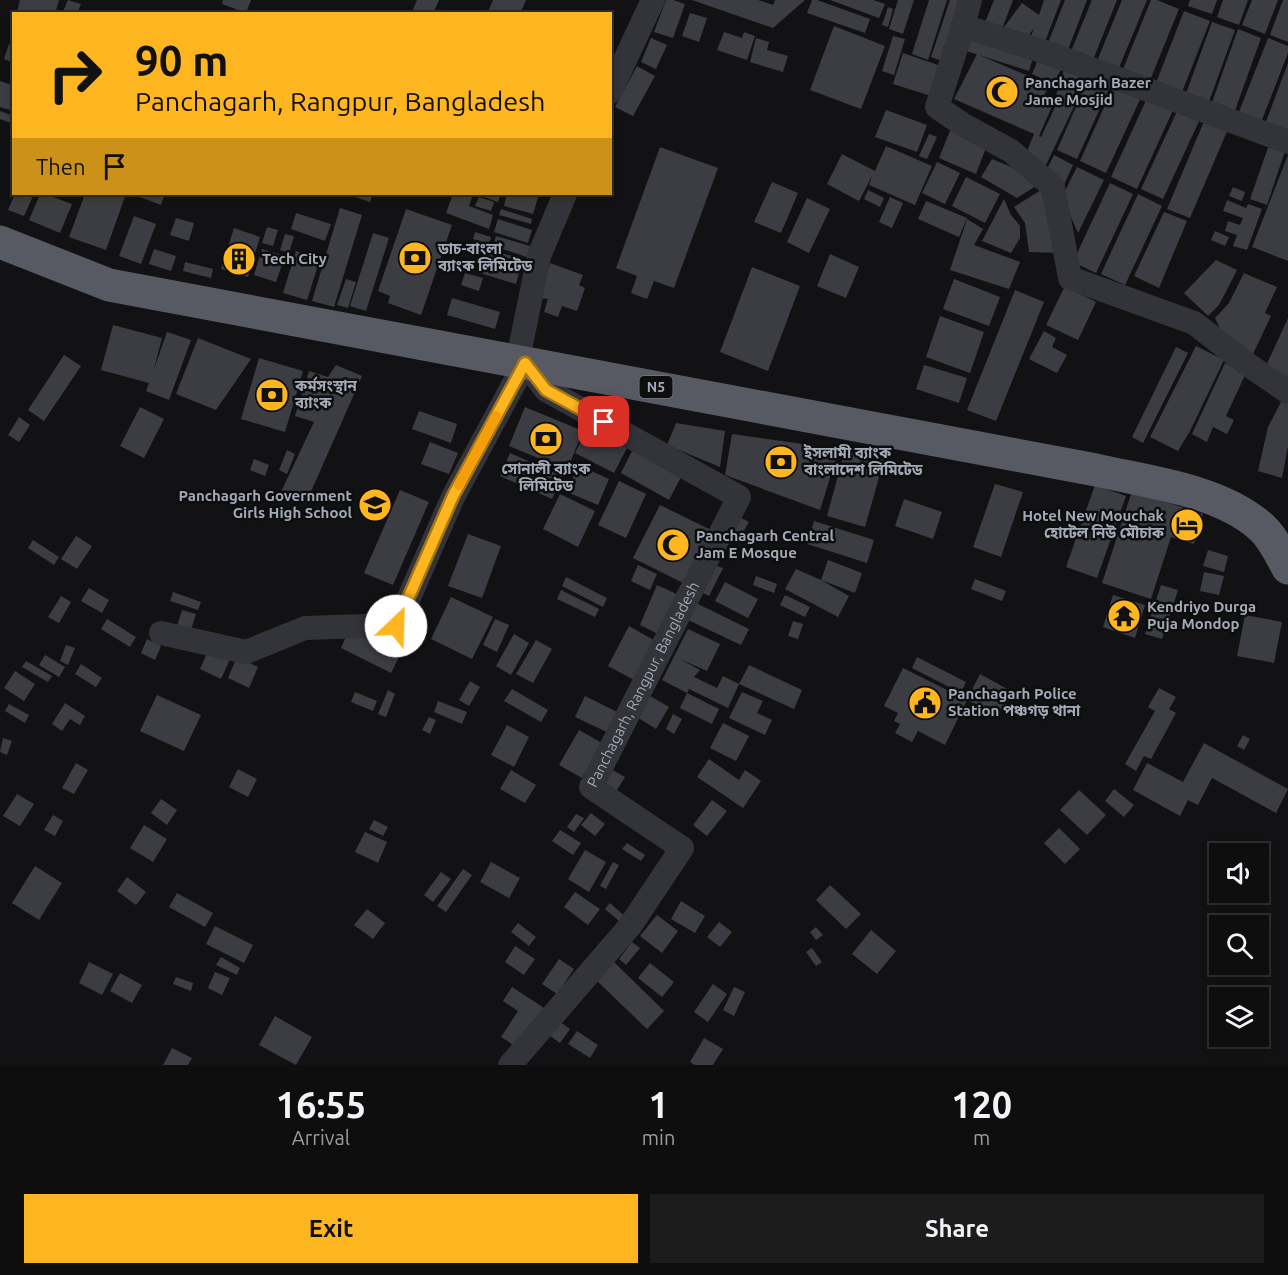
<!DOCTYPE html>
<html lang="en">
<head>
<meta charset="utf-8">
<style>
  :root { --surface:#0e0e0f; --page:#1c1c1d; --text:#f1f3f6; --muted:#9b9c9e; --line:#2e2e2f; --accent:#feb620 }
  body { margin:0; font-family:Ubuntu,"Noto Sans Bengali",sans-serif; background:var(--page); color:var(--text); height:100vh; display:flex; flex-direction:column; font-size:22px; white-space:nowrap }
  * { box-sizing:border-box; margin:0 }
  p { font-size:20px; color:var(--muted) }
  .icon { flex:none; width:33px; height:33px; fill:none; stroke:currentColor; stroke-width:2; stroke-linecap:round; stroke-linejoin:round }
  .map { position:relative; height:1065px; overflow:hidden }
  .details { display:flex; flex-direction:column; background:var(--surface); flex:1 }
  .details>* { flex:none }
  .hud { position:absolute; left:12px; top:12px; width:600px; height:183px; border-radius:0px; box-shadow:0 3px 9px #0003,0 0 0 2px var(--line); background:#feb620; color:#111; overflow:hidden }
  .controls { position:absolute; left:1209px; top:843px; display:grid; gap:12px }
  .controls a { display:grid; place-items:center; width:60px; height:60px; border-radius:0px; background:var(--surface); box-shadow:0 3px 9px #0003,0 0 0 2px var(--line); font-size:30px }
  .pin { position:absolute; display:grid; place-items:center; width:51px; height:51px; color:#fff; margin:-26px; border-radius:12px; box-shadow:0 3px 9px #0006 }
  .me { position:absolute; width:66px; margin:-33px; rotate:24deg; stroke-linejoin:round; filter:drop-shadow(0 0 4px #0008) }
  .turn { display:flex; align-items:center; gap:21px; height:126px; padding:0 24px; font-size:27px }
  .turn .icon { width:78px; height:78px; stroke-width:2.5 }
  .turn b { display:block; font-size:42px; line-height:51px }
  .then { display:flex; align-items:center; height:57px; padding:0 24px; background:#0003; gap:12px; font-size:22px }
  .eta { display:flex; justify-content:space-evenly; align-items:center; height:102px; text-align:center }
  .eta b { font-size:36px; font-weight:600; line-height:42px }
  .primary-button { display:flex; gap:12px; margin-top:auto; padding:12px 24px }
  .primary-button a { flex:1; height:69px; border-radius:0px; background:var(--accent); color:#111; font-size:24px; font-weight:600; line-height:69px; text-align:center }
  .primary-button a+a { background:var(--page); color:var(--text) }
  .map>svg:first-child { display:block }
</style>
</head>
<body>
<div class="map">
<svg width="1288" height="1065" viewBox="0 0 1288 1065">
  <rect width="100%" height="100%" fill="#121214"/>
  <!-- building -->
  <g fill="#3c3d42">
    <polygon points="20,0 59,0 55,14 17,12"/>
    <polygon points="68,0 81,4 77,14 62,14"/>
    <polygon points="223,0 251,0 246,13 222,4"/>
    <polygon points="417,0 439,0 433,14 411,14"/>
    <polygon points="493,0 526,0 520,14 487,14"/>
    <polygon points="666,0 673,0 685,4 673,38 654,32"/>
    <polygon points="692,0 758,0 773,5 775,0 805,0 773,28"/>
    <polygon points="812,0 817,0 870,19 865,33 807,13"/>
    <polygon points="830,0 873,0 885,4 879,18"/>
    <polygon points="898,0 914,0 903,34 889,29"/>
    <polygon points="929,0 947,0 928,60 912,54"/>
    <polygon points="950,0 962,0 942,61 931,57"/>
    <polygon points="994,0 1013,0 999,37 982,30"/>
    <polygon points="1044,0 1061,0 1043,47 1029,41 1034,28 1024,42 1004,27 1022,3 1039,15"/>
    <polygon points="1065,0 1087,0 1066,55 1046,48"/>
    <polygon points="1092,0 1117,0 1091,65 1069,56"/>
    <polygon points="1122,0 1147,0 1116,75 1095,66"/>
    <polygon points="1151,0 1157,0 1179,9 1148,85 1121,74"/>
    <polygon points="1190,0 1217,0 1212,14 1188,6"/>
    <polygon points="1223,0 1248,0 1239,25 1217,17"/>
    <polygon points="1252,0 1278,0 1265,34 1242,25"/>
    <polygon points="1283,0 1288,0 1288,42 1270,35"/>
    <polygon points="888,7 893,9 888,27 882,25"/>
    <polygon points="1184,11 1210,21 1180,97 1154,88"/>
    <polygon points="690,13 707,18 699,42 682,36"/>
    <polygon points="1212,22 1235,30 1207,107 1184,99"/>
    <polygon points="834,26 885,46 861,109 810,90"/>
    <polygon points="1238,29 1261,38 1233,116 1210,108"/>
    <polygon points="724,32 742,38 744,32 755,36 747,60 717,50"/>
    <polygon points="966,32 1034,54 1029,71 960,49"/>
    <polygon points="893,36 905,39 894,75 882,71"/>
    <polygon points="651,38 667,45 656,69 641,62"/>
    <polygon points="756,38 769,42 767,50 788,56 783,72 750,62"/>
    <polygon points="1268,38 1288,46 1288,53 1260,125 1237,117"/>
    <polygon points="9,44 14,45 14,63 4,59"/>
    <polygon points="903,53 941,66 931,96 893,84"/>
    <polygon points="977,54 1049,85 1043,98 1053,104 1039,136 1041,137 1056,105 1055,99 1065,66 1090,73 1045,167 1025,156 1034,134 954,99"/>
    <polygon points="1040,55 1063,65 1054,84 1032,74"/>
    <polygon points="1288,63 1288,132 1264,127"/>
    <polygon points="637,66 655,76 633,116 615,107"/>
    <polygon points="1091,73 1112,82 1077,159 1057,150"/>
    <polygon points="0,81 14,86 14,111 0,107"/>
    <polygon points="1115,83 1142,95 1106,173 1080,161"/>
    <polygon points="1148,96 1174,108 1137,189 1111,177"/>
    <polygon points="1179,107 1201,117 1163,199 1141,189"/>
    <polygon points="886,110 927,125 917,152 875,137"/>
    <polygon points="0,111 14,116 14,124 0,119"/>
    <polygon points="1205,119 1228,129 1190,218 1167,209"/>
    <polygon points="952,126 987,145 976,174 939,158"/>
    <polygon points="929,134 937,137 927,159 919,156"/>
    <polygon points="1270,142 1286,148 1267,205 1250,199"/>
    <polygon points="886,146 932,166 915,205 869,185 872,176 859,201 827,184 842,154 875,171"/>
    <polygon points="660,147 718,168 674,288 654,281 647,299 631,293 637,276 616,268"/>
    <polygon points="1054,155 1073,165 1061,191 1046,171"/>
    <polygon points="1288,155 1288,261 1252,247"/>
    <polygon points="992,159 1026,173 1039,184 1017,198 981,177"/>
    <polygon points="937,162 960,173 945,204 922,193"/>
    <polygon points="1077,167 1104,180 1078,233 1062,197"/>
    <polygon points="966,177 1000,194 985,223 952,206"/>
    <polygon points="772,182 798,193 781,233 754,222"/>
    <polygon points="1110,183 1133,194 1096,273 1073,262"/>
    <polygon points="1233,187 1245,192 1242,201 1229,196"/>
    <polygon points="868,190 884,198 880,207 864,199"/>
    <polygon points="1041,190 1058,253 1029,252 1025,223 1014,207"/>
    <polygon points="15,194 34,194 24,216 8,210"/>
    <polygon points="40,194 45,194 72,204 60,233 29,220"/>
    <polygon points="85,194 126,194 106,250 69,237"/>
    <polygon points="138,194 165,194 161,205 137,196"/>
    <polygon points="353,194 373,194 370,202 352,196"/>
    <polygon points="453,194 473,194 469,206 493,215 489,229 446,213"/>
    <polygon points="475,194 501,194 498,202"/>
    <polygon points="507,194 539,194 533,214 504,206"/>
    <polygon points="1138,194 1162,206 1125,285 1101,274"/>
    <polygon points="479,197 494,202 491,211 475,206"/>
    <polygon points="890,197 903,203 892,228 879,222"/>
    <polygon points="807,198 830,209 809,253 787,242"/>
    <polygon points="1004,199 1011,215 1020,226 1020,238 1011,253 982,241"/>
    <polygon points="1227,200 1246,208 1248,204 1262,209 1247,250 1233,246 1237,235 1225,231 1228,221 1240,225 1243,218 1223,211"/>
    <polygon points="926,201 967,218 959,237 918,219"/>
    <polygon points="340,208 362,215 334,307 312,301"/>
    <polygon points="406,209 452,225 421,315 388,303 390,296 378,291"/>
    <polygon points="501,209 532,219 531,224 499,215"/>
    <polygon points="1164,212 1187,221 1159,288 1134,276"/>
    <polygon points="296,213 331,224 325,241 291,229"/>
    <polygon points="134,216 156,224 141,264 119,256"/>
    <polygon points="176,218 194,223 189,241 170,235"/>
    <polygon points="498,219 532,230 528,243 494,232"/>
    <polygon points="967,219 983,229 974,245 1020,262 1009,289 950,270"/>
    <polygon points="267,227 278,230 273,246 262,243"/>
    <polygon points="234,228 260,237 248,277 221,269"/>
    <polygon points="1215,231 1229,237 1225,246 1211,240"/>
    <polygon points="475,232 491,237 489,244 473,239"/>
    <polygon points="373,233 389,238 366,311 350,306"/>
    <polygon points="285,234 294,236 289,253 280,250"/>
    <polygon points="496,236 530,246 527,257 493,246"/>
    <polygon points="154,249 176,256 171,271 149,264"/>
    <polygon points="262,249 285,256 276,282 254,275"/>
    <polygon points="487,249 523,259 516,284 480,273"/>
    <polygon points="296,251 320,259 307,300 283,293"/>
    <polygon points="830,254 859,267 846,298 817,286"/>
    <polygon points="1216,260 1237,270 1219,305 1208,316 1184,293"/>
    <polygon points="185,262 213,269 211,278 183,271"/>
    <polygon points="550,263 583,275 579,285 585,288 577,311 562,306 558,317 544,312 548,299 540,298"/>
    <polygon points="752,267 800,286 768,371 720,352"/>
    <polygon points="465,273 483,278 479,291 461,285"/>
    <polygon points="1244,273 1277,287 1265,313 1271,316 1252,356 1221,331 1215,318 1229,303"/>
    <polygon points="346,279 356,282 348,308 337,305"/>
    <polygon points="954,279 1000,297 989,326 943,309"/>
    <polygon points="1065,286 1096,302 1078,340 1046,325"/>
    <polygon points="1015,290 1044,302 996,421 967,410"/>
    <polygon points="452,298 500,312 495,329 447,315"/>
    <polygon points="940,316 984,332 970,373 926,357"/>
    <polygon points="1288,318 1288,379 1265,368"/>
    <polygon points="113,325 162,338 154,369 167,332 191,340 169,400 146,391 149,383 101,370"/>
    <polygon points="1044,331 1056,338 1052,347 1067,355 1057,373 1029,359"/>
    <polygon points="198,338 251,359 216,410 176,394"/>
    <polygon points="1196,346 1224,360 1190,431 1178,451 1150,437"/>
    <polygon points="1176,347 1188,353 1143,443 1132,437"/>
    <polygon points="64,355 81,366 44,421 28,410"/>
    <polygon points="259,358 303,371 285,432 241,419"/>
    <polygon points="1225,363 1246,373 1226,416 1234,420 1227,434 1213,427 1207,442 1192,434"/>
    <polygon points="336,365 362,376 306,503 281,492 314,422 295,416 309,371 328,377"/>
    <polygon points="924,365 967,378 959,403 916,389"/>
    <polygon points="1282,400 1288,404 1288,446 1282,478 1258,471 1268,427"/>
    <polygon points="140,407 164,419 144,458 120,446"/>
    <polygon points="525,407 583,431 567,470 509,446"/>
    <polygon points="419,411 457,424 451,443 412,429"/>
    <polygon points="19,417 30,425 19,442 8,435"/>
    <polygon points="676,423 725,431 720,467 667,445"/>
    <polygon points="589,424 629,444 614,473 575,453"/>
    <polygon points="732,434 839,449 820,510 725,475"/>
    <polygon points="430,442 458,453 449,474 421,464"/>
    <polygon points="633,449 682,475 669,500 621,473"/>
    <polygon points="287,450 295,454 287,474 279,470"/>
    <polygon points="845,450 884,460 865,527 827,516"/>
    <polygon points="510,453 562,476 552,499 500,476"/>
    <polygon points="254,459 269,465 265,476 250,470"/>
    <polygon points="578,465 609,479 598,505 567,492"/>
    <polygon points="619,481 646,494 626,538 598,525"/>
    <polygon points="995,484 1023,492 1001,557 973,547"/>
    <polygon points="1095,485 1126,496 1097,578 1066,567"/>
    <polygon points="400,490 429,502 393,585 364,573"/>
    <polygon points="1132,491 1203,514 1194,544 1171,537 1151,599 1102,583"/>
    <polygon points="560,494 595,511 578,547 543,529"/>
    <polygon points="904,499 942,512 933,539 895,526"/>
    <polygon points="660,505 713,531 687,585 633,558"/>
    <polygon points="741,518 749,522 739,539 732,535"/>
    <polygon points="814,521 874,540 867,563 807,544"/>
    <polygon points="468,534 501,546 482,598 448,586"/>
    <polygon points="76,536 92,546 77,569 61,559"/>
    <polygon points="33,540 59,557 54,565 28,548"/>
    <polygon points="1208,550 1228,556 1224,572 1203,566"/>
    <polygon points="828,560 862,573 855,593 821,580 849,596 838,617 785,589 796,569 821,580"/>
    <polygon points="638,565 657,574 650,590 631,581"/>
    <polygon points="714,565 723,568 709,596 701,592"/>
    <polygon points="1204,572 1224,576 1219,595 1200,591"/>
    <polygon points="756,576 777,584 774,593 753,585"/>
    <polygon points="566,577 607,598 603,607 562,586"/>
    <polygon points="975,579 1006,591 1002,601 971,589"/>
    <polygon points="725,582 758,599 748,618 715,601"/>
    <polygon points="657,585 683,597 662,636 640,625"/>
    <polygon points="1161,585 1178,590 1162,639 1145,634"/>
    <polygon points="89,588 109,600 102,613 81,601"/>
    <polygon points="561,590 599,609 595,617 557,599"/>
    <polygon points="173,592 201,602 198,610 170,601"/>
    <polygon points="785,595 810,607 805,617 780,605"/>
    <polygon points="1113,595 1145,605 1135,638 1103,627"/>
    <polygon points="61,596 71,602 59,623 48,617"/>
    <polygon points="451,597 493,617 472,659 431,639"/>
    <polygon points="696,603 749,629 741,645 688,620"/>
    <polygon points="182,610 196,614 190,633 176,629"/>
    <polygon points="1245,615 1282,622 1274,663 1237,656"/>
    <polygon points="107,619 136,637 130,647 101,629"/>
    <polygon points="495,619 509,625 497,652 483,645"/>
    <polygon points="793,621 803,624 798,639 788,636"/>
    <polygon points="629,626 657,642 636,681 608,666"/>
    <polygon points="688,629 720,644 707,671 680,659 700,670 694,677 717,688 723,676 739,684 728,708 689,689 687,693 662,680"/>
    <polygon points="349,630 400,655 391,673 341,648"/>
    <polygon points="514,634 529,643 511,675 496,666"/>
    <polygon points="147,639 161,646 155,660 141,653"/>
    <polygon points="536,640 552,649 533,683 516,674"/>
    <polygon points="66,645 75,648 68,665 60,661"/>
    <polygon points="209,649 230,659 221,679 200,669"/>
    <polygon points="45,655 65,667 59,677 39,665"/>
    <polygon points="237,657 258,667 249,688 228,678"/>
    <polygon points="917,657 966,682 961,693 912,668"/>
    <polygon points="26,661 52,676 48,682 22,667"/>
    <polygon points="81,664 102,678 96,687 75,674"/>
    <polygon points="749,665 802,690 794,709 739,684"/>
    <polygon points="903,668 967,700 945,745 918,731 912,742 895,733 900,724 894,721 898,713 884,706"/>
    <polygon points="15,671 35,684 24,701 4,688"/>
    <polygon points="980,674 1011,691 997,716 967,700"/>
    <polygon points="470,681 480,687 469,706 459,700"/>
    <polygon points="1159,688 1176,697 1169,709 1176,713 1151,759 1144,756 1136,771 1125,764 1155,711 1148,707"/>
    <polygon points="512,689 548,710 541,722 504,701"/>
    <polygon points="388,690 395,694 386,717 378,714"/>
    <polygon points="355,692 377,701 373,711 351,702"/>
    <polygon points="742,692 763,701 757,713 772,720 765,735 729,718"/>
    <polygon points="687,693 719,709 712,724 680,708"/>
    <polygon points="157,695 201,715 184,751 140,731"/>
    <polygon points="585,696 619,713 609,733 575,717"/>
    <polygon points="650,696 669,707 656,729 637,717"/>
    <polygon points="438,701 467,712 462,724 434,712"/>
    <polygon points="65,703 85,716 80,725 70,719 62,731 52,724"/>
    <polygon points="9,704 29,715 25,723 5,711"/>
    <polygon points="673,714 682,719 674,734 666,729"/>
    <polygon points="429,717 436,720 430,734 422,730"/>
    <polygon points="723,723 749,736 736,761 710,748"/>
    <polygon points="507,725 529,737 514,767 491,755"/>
    <polygon points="579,730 602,743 582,778 559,765"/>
    <polygon points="1243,735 1250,739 1244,750 1237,746"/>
    <polygon points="3,738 12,741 7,755 0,752"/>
    <polygon points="1204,743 1288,789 1276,813 1212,778 1198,805 1188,800 1180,816 1133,790 1147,763 1183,782"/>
    <polygon points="709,759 739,780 745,770 761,781 743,808 697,777"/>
    <polygon points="76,763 88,770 74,794 62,788"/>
    <polygon points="609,768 625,777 614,795 599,786"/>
    <polygon points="238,769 257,779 248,797 229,787"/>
    <polygon points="511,770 536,785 525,803 500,789"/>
    <polygon points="1114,789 1134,805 1124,817 1105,801"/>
    <polygon points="1079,790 1106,815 1087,835 1060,810"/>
    <polygon points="17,794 34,804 20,826 3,816"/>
    <polygon points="161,799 177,810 167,825 151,813"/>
    <polygon points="712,800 727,811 707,836 693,825"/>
    <polygon points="591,813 605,824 595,836 581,825"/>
    <polygon points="576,814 584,818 574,832 567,827"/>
    <polygon points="53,815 63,821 55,836 44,830"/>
    <polygon points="374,820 388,827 383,836 369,829"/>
    <polygon points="144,825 167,839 153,862 130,848"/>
    <polygon points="1059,828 1080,849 1065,864 1044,843"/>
    <polygon points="560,830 581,843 573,855 552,841"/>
    <polygon points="365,832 387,842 378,863 355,852"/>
    <polygon points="627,843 645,855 641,861 622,849"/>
    <polygon points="585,850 606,862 589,892 568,879"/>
    <polygon points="491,862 520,878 509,898 480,882"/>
    <polygon points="613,862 619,865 606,889 600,886"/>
    <polygon points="35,866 62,883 39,920 12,903"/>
    <polygon points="463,869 472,875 446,912 437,906"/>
    <polygon points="441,872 451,879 433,902 424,895"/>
    <polygon points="127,877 146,892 136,905 117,891"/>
    <polygon points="830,885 861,914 846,929 816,900"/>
    <polygon points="575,892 600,909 588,925 564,907"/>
    <polygon points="177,893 213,913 205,927 169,907"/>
    <polygon points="681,901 705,916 695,933 671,919"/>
    <polygon points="610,903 630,921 625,926 605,909"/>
    <polygon points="367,909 385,923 373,939 354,925"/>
    <polygon points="657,915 678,931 662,953 640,936"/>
    <polygon points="719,922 732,932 720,947 707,937"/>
    <polygon points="518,923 536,937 529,946 511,932"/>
    <polygon points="215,926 253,945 244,963 206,944"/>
    <polygon points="816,927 823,935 816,940 810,932"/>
    <polygon points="871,930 896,951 877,974 852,954"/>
    <polygon points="632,942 640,948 626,965 619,959"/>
    <polygon points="515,946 535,959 524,975 505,962"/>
    <polygon points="812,948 822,962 816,966 806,952"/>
    <polygon points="221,957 240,968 237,975 216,965"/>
    <polygon points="559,959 574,969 557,994 542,984"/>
    <polygon points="89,962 113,974 102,995 79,983"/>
    <polygon points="614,962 664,1011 647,1029 596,980"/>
    <polygon points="650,963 674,982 662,997 638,978"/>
    <polygon points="215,972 230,978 222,995 208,988"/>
    <polygon points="120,973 142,985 132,1003 110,991"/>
    <polygon points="176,977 193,983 191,991 173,984"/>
    <polygon points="713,984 727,994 708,1022 694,1012"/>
    <polygon points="512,987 544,1008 518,1048 501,1037 518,1011 503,1001"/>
    <polygon points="734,987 745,992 734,1016 723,1010"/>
    <polygon points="275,1016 312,1037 296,1065 259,1045"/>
    <polygon points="559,1021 570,1029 560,1043 549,1035"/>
    <polygon points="577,1031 598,1045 590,1058 568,1044"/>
    <polygon points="704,1038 723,1049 713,1065 695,1065 690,1062"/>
    <polygon points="172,1048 192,1058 188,1065 163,1065"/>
  </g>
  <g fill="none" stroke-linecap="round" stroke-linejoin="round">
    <!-- minor -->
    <g stroke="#33343a" stroke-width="24">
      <polyline points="970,0 963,26 1054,55 1288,142"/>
      <polyline points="963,26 937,107 962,124 1011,151 1053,187 1070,278 1194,323 1247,364 1288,392"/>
      <polyline points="610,92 653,0"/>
      <polyline points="161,633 246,652 305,628 397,625 453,497 525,363"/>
      <path id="s1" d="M510,1065l120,-139 52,-78 -91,-61 148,-290 -193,-107 -21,-27 -5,-14 19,-93 26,-62"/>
    </g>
    <!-- trunk -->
    <path stroke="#575a62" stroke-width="33" d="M0,242l109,43 987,185c52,12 123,20 164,56 13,11 20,28 28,42"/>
  </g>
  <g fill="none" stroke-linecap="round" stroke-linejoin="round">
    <defs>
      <polyline id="route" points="396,626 453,496 525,363 546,390 604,422"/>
    </defs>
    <!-- route casing -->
    <use href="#route" stroke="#a57615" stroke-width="15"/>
    <!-- route -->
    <use href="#route" stroke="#feb620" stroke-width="10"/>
    <!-- slow -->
    <polyline stroke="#f59e0b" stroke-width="10" points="459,485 496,416"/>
  </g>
  <!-- icons -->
  <defs>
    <symbol id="mosque-disc" viewBox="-11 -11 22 22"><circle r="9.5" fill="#feb620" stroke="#0e0e0f"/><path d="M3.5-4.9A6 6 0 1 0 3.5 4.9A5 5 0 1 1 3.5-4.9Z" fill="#111"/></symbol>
    <symbol id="bank-disc" viewBox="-11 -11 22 22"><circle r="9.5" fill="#feb620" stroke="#0e0e0f"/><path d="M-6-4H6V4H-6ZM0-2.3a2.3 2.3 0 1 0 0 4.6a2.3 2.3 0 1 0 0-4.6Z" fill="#111"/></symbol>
    <symbol id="building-disc" viewBox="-11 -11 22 22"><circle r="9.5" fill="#feb620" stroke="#0e0e0f"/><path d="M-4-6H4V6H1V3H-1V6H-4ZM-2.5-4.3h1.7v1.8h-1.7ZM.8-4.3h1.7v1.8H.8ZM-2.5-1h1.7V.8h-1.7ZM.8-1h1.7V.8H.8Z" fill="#111"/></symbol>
    <symbol id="university-disc" viewBox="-11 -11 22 22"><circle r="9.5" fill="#feb620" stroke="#0e0e0f"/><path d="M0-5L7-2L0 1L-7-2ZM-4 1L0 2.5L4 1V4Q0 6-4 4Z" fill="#111"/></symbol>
    <symbol id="hotel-disc" viewBox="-11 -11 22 22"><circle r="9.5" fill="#feb620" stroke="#0e0e0f"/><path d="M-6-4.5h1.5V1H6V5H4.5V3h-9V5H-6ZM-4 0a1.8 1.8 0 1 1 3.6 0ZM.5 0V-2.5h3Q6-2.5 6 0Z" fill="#111"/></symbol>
    <symbol id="temple-disc" viewBox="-11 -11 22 22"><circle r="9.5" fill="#feb620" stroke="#0e0e0f"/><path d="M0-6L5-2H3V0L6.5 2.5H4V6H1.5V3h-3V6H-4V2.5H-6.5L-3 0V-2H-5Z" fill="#111"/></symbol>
    <symbol id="civic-disc" viewBox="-11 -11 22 22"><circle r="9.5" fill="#feb620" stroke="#0e0e0f"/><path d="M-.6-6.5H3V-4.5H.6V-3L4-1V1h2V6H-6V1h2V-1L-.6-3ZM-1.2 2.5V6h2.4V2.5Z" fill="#111"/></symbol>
  </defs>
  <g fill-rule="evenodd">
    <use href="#mosque-disc" x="983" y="73" width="38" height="38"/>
    <use href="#bank-disc" x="396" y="239" width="38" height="38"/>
    <use href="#building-disc" x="220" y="240" width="38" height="38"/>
    <use href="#bank-disc" x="253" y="376" width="38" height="38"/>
    <use href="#bank-disc" x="527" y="420" width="38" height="38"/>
    <use href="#bank-disc" x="762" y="443" width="38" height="38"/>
    <use href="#university-disc" x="356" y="486" width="38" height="38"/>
    <use href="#hotel-disc" x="1168" y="506" width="38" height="38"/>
    <use href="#mosque-disc" x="654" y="526" width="38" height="38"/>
    <use href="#temple-disc" x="1105" y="597" width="38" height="38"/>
    <use href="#civic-disc" x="906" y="684" width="38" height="38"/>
  </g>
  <g text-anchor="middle" stroke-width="5" stroke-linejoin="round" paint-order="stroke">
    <!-- shield labels -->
    <rect fill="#0e0e0f" stroke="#767a84" stroke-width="1.5" x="639.5" y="376" width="33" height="22" rx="4.5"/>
    <g font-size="14" font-weight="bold" fill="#a3a9b6">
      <text x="656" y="392">N5</text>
    </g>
    <!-- poi labels -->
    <g font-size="15" font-weight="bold" fill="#a3a9b6" stroke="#0e0e0f" text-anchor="start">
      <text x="1025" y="88">Panchagarh Bazer<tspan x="1025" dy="17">Jame Mosjid</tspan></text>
      <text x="438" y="254">ডাচ-বাংলা<tspan x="438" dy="17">ব্যাংক লিমিটেড</tspan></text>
      <text x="262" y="264">Tech City</text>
      <text x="295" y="391">কর্মসংস্থান<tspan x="295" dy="17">ব্যাংক</tspan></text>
      <text x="804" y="458">ইসলামী ব্যাংক<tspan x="804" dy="17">বাংলাদেশ লিমিটেড</tspan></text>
      <text x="546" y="474" text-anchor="middle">সোনালী ব্যাংক<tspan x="546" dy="17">লিমিটেড</tspan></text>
      <text x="352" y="501" text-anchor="end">Panchagarh Government<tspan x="352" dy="17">Girls High School</tspan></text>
      <text x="1164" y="521" text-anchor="end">Hotel New Mouchak<tspan x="1164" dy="17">হোটেল নিউ মৌচাক</tspan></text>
      <text x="696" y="541">Panchagarh Central<tspan x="696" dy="17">Jam E Mosque</tspan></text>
      <text x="1147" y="612">Kendriyo Durga<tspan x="1147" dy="17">Puja Mondop</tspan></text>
      <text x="948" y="699">Panchagarh Police<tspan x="948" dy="17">Station পঞ্চগড় থানা</tspan></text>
    </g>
    <!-- street labels -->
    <g font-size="15" fill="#a3a9b6" stroke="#0e0e0f">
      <text dy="5" stroke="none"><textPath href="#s1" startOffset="502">Panchagarh, Rangpur, Bangladesh</textPath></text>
    </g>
  </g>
</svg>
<div class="controls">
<a><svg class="icon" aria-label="sound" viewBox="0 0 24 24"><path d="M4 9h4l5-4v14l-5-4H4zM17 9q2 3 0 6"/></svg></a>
<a><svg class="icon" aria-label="search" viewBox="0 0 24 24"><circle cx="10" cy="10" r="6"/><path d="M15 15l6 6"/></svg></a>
<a><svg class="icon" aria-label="layers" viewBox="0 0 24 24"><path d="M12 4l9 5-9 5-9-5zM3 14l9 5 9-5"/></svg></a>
</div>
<div class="pin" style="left:604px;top:422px;background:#d93025"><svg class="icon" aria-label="arrive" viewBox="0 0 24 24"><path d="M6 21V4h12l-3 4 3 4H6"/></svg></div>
<svg class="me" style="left:396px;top:626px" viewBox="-20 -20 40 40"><circle r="19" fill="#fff"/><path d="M0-13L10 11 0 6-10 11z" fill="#feb620"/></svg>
<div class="hud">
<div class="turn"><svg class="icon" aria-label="right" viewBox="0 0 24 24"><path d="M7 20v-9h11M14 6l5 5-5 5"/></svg><div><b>90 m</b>Panchagarh, Rangpur, Bangladesh</div></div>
<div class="then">Then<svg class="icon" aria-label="arrive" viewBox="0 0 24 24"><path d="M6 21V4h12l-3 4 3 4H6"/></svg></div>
</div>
</div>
<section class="details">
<div class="eta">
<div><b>16:55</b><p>Arrival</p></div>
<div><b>1</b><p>min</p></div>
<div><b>120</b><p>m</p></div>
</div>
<div class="primary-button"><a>Exit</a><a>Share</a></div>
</section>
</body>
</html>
